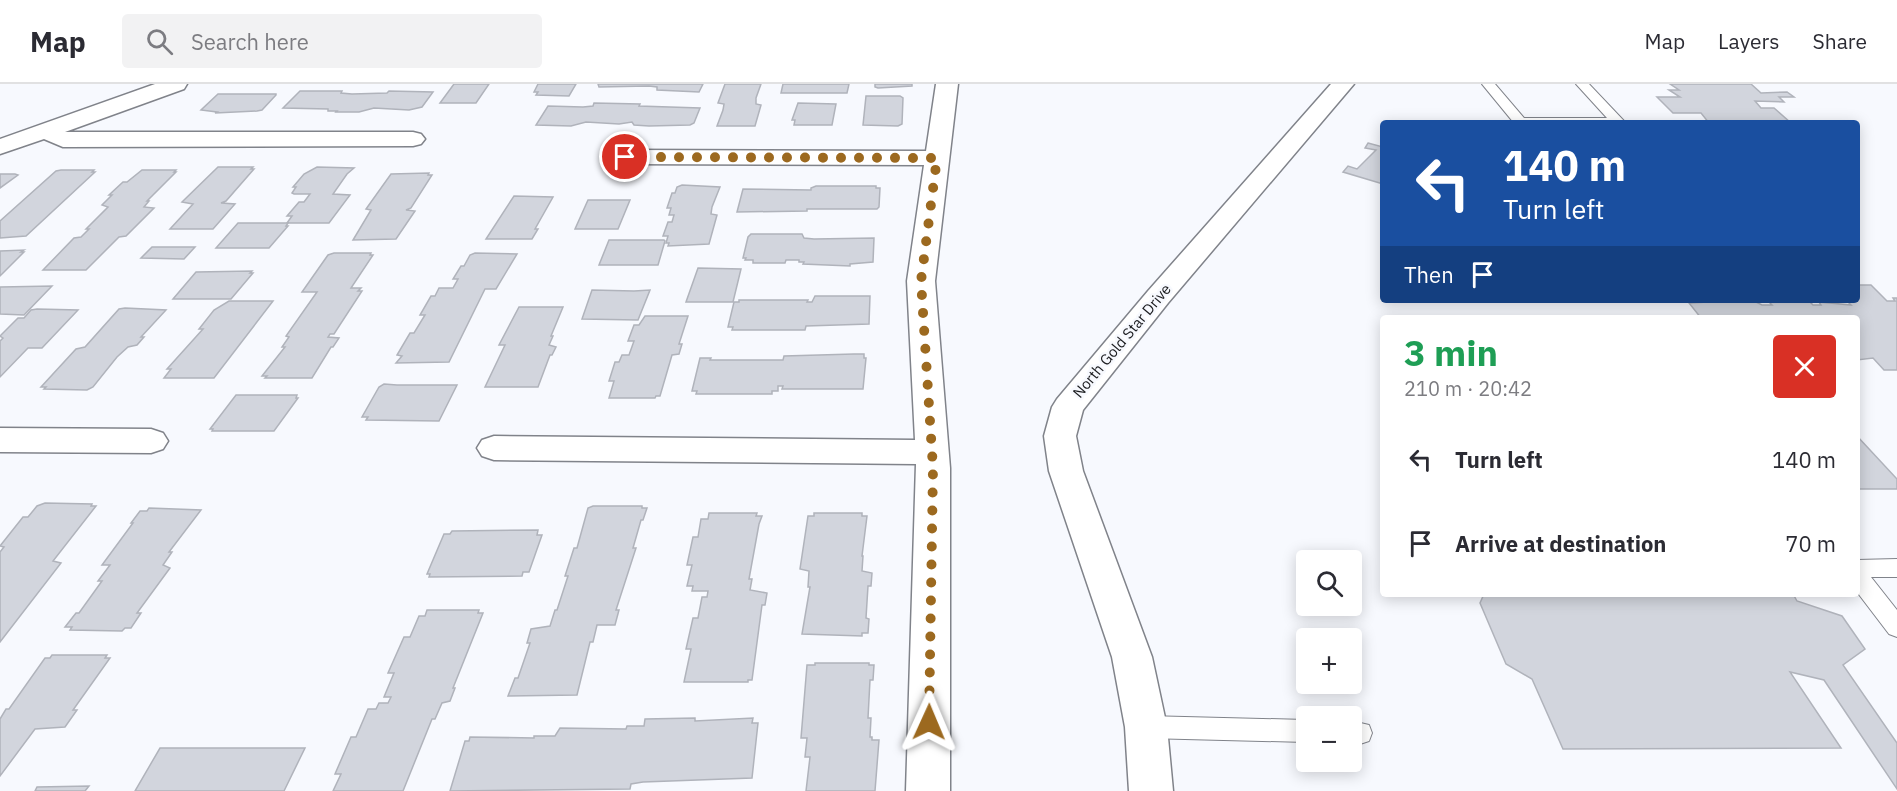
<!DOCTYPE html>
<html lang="en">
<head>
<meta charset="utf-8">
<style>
  :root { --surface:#fff; --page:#f2f2f3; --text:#2b2b33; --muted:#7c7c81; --line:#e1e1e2 }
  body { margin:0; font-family:"IBM Plex Sans",sans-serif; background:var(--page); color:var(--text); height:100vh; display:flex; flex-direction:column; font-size:22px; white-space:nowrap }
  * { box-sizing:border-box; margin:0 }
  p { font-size:20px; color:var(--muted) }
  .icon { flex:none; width:33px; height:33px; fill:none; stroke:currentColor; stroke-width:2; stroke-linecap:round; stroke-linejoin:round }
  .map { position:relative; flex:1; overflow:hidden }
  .drawer { position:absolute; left:1380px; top:231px; width:480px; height:282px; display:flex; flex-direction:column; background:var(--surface); border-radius:6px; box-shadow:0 3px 15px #0003 }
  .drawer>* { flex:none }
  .guide { position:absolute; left:1380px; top:36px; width:480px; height:183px; border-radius:6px; box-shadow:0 3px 15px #0003; background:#1a4fa0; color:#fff; overflow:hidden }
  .tools { position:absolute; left:1296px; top:466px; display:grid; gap:12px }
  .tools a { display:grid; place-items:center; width:66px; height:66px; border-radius:6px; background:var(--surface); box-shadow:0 3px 15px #0003; font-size:30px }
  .pin { position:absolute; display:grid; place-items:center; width:51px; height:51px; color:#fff; margin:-26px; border:3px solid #fff; border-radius:50%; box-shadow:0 2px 6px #0007 }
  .me { position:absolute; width:66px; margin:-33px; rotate:1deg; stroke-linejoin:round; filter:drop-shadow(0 0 4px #0008) }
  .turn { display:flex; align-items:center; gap:21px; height:126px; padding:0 24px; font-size:27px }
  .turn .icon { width:78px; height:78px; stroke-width:2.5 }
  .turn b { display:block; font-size:42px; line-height:51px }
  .then { display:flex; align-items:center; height:57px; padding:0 24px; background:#0003; gap:12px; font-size:22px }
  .round { display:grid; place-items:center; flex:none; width:63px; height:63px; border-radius:6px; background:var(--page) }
  .headline { display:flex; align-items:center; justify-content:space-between; height:102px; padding:0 24px }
  h1 { font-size:36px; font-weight:800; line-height:45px; color:#1e9e55 }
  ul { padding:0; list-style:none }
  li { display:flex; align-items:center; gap:18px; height:84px; padding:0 24px }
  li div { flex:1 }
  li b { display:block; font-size:22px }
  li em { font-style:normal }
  header { display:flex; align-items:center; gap:36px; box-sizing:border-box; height:84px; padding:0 30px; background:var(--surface); border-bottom:2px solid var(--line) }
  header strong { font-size:28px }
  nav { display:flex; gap:33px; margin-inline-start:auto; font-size:21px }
  .search { width:420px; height:54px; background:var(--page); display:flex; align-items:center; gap:15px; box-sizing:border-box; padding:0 21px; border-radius:6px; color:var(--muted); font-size:22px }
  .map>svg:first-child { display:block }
</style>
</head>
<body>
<header>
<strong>Map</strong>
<div class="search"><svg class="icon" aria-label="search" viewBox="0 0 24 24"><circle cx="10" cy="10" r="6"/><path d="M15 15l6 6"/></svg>Search here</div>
<nav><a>Map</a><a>Layers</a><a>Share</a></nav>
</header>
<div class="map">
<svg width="1897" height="707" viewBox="0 0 1897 707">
  <rect width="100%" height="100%" fill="#f7f9fe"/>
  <!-- building -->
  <g fill="#d2d5dd" stroke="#b0b3bb" stroke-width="1.5">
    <polygon points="454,0 489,0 476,19 440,19"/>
    <polygon points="538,0 576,0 569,12 536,11 538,8 534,8"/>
    <polygon points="598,0 703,0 699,8 657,6 657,3 649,2 599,3"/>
    <polygon points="725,0 761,0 756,14 756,20 761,21 755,42 717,42 723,26 724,20 718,19"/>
    <polygon points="783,0 849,0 847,9 781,9"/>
    <polygon points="875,0 912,0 912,2 878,4 875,3"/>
    <polygon points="1670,0 1751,0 1761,9 1787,8 1794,13 1779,13 1784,18 1755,17 1761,24 1774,24 1791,39 1709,39 1701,29 1673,29 1657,13 1680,13 1669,6 1679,6"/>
    <polygon points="300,7 342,7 341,9 352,10 387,9 389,7 433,8 422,23 409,26 374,24 359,28 336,28 337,27 328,27 328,25 283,24"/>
    <polygon points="218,10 276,10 276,11 262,26 257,27 215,29 217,28 201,26"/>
    <polygon points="866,12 900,12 903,14 902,40 898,42 863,41"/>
    <polygon points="594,19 640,20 639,22 700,24 694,39 690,41 649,42 634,41 632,38 619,40 586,38 571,42 536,41 548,22 583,23 593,22"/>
    <polygon points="798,19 836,20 832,41 794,41 795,36 792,36"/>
    <polygon points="1368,59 1383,63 1383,100 1343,88 1348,82 1357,85 1376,66 1365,64"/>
    <polygon points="218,83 253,83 251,85 254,85 226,117 221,119 235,120 213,145 170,145 193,120 182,118"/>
    <polygon points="317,83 354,84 347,90 333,110 350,111 329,139 287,139 292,132 287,132 299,118 304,118 310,110 294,110 292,109 296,103 293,103 304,90"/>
    <polygon points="61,86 94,86 92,88 95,88 26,152 0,154 0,137 56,87"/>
    <polygon points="142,86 176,86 174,88 176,88 147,117 149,117 144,123 154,124 126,152 119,153 86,186 43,186 74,154 81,153 89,145 86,145 108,123 102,121 112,111 109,111 123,98 127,98"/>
    <polygon points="429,89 428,91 432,91 411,124 406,126 415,127 396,155 353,156 371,126 366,125 391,90"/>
    <polygon points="0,90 15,90 18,91 0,104"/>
    <polygon points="682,101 720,103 712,123 711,130 717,131 709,160 668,162 669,159 666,159 668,152 663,152 668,138 672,138 674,131 669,131 671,124 667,124 672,109 675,109 677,103"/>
    <polygon points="816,102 876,102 876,104 880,104 879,123 877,125 807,125 807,127 737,128 743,105 811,106 811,104"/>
    <polygon points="514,112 553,113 535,145 538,145 532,155 486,155"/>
    <polygon points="588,116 630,116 618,145 575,145"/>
    <polygon points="238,139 288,139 286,142 288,142 269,164 216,164"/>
    <polygon points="751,150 802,150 804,154 814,155 874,154 873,178 850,180 850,182 803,180 804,178 799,178 799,176 786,176 785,179 753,179 753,176 745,176 746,174 743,174 748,153"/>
    <polygon points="609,156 664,156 665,157 658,181 599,181"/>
    <polygon points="152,163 195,163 184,175 141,174"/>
    <polygon points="24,166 21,168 24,168 0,192 0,167"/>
    <polygon points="334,169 371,169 370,171 373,171 351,204 361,204 358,207 362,207 334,250 330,250 328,253 339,254 333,263 331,263 312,294 265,294 267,292 262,292 285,263 282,263 289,253 286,252 317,208 302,208 328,171"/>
    <polygon points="475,169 517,170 496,205 485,205 449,278 396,279 402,272 397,271 410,249 414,249 425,231 420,231 431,212 435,212 439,204 453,204 458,195 453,195 461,182 464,182 470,171"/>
    <polygon points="698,184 741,185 733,218 686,218"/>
    <polygon points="252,187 250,189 253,189 231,215 173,215 196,188"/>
    <polygon points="1857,201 1871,201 1887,217 1895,217 1893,214 1897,214 1897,286 1884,286 1873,274 1857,276 1857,234 1701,234 1689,219 1707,218 1705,216 1752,216 1762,221 1772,221 1767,216 1808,216 1813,221 1821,221 1819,218 1851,221 1846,216 1857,216"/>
    <polygon points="52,202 24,231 0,230 0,203"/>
    <polygon points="592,206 634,207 650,206 638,236 582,235"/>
    <polygon points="815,212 870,212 869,240 806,242 805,246 732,246 733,243 728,243 734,218 739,218 739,216 808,216 807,218 812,218"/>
    <polygon points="229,217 273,217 214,294 164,294 171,285 167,285 203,245 199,245 214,226"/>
    <polygon points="519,223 563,223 551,252 553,252 549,261 556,263 552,271 550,271 538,303 485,303 505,261 499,261"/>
    <polygon points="125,224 166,226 141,253 144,253 137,261 128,263 117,273 93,303 87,306 44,305 46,303 41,303 76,265 85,263 119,225"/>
    <polygon points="37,225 78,226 42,264 28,264 0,293 0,257 3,254 0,252 18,234 24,234 31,226"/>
    <polygon points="645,232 688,232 679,260 682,260 679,270 672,271 660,312 656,312 655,314 609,314 614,297 609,297 615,278 619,278 622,271 629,271 634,257 628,257 634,241 639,241"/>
    <polygon points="854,270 864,270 864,274 866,274 863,305 782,305 783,302 778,302 778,307 772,307 772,310 696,310 697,307 692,307 700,274 711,274 710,276 783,276 784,272"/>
    <polygon points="384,300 397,301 457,301 439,337 366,336 368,333 362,333 379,303"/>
    <polygon points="236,311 297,311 296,314 298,314 274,347 212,347 213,345 210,345"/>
    <polygon points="1857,352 1897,395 1897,405 1857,405"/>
    <polygon points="45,419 92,420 91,422 96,422 53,477 61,479 0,558 0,468 4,463 0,462 23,433 28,433 37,422"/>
    <polygon points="593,422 642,422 642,424 647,424 643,436 641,436 633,464 636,464 616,526 619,526 615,541 597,541 593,558 590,558 577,611 508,612 515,594 518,594 530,559 527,559 531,545 550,542 555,526 557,526 568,492 565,492 574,464 577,464 588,424"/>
    <polygon points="149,424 201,426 169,468 172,468 163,481 170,484 137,529 141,529 131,544 125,544 122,547 70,546 72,543 65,543 76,529 79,529 102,497 98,497 110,481 102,481 133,439 131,439 140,427 147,427"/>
    <polygon points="709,429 757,429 756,432 762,432 759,440 749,495 752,495 750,506 767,509 765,521 762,521 752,596 748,596 748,598 684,598 691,565 686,565 693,534 698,534 702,513 707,513 708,507 692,507 693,502 687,502 692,481 687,481 693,453 698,453 701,435 708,435"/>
    <polygon points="814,429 862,429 862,432 867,432 862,472 863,472 862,487 872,489 871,502 868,502 866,534 869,535 868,549 862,549 862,552 802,550 810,503 808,503 809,487 800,485 808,432 814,432"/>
    <polygon points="538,446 537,451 542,451 529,488 523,488 522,492 429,493 430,490 427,490 444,450 450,450 452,447"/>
    <polygon points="1484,510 1793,510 1797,517 1842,532 1865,565 1843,581 1897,659 1897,705 1824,596 1790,588 1841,664 1563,665 1532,595 1506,580 1480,519"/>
    <polygon points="427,526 479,526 478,529 483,529 453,604 455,604 450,617 442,619 435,635 432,635 403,707 333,707 341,690 335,690 351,653 356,653 368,625 376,625 379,619 388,619 391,613 384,613 394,589 388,589 404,553 410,553 419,532 425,532"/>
    <polygon points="52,571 107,571 105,574 110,574 73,626 77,626 65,643 35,645 0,692 0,635 6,625 9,625 45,574 50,574"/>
    <polygon points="815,579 869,579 869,581 874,581 873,596 870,596 868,634 871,634 870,653 872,653 872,656 879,656 875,707 806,707 810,673 805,673 807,654 801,654 807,581 815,581"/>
    <polygon points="695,634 695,637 753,634 752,639 758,639 752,694 643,698 631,700 630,705 450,707 465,657 469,657 470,653 534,654 534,652 555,652 560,644 626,645 627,642 644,642 645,635"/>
    <polygon points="160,664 305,664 284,707 135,707"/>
    <polygon points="89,702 85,707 35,707 37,703"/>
  </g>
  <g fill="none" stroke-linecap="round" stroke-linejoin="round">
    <defs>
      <g id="lane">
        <polygon points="1482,0 1495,0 1524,34 1607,34 1576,0 1589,0 1625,38 1514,39"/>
        <polygon points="1897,475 1897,493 1871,493 1897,526 1897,553 1889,550 1857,508 1857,476"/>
        <polygon points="1146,632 1306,636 1306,658 1146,654 1137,651 1134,643 1137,635"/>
        <polygon points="1352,637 1369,641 1372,649 1369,657 1360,660 1352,659"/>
      </g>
      <g id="street">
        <polygon points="155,0 187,0 184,5 65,48 413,48 421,50 425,55 421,60 413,62 63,63 44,55 0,70 0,55"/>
        <polygon points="936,0 958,0 935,197 950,384 950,707 906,707 916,380 494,376 482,372 477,364 482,356 494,352 915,356 907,197 924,81 625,80 616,78 613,73 616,68 625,66 926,67"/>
        <polygon points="1331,0 1354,0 1168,219 1083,326 1076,352 1083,387 1152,573 1167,643 1173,707 1129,707 1125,643 1112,573 1049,387 1044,352 1052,323 1057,315 1148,207"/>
        <polygon points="0,344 151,345 163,349 168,357 163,365 151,369 0,368"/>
      </g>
    </defs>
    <!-- lane casing -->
    <use href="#lane" stroke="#80838a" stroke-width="2"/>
    <!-- street casing -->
    <use href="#street" stroke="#80838a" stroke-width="3"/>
    <!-- lane -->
    <use href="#lane" fill="#fff" fill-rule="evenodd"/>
    <!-- street -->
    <use href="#street" fill="#fff" fill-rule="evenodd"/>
  </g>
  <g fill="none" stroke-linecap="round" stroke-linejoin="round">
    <!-- route -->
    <polyline stroke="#9c691f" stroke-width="10" stroke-dasharray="0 18" points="625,73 937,74 921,197 933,384 929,638"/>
  </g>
  <g text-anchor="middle" stroke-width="5" stroke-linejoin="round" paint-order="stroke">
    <!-- street labels -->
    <g font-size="15" fill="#1b1c1f" stroke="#f7f9fe">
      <text transform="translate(1122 257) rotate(-50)" y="5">North Gold Star Drive</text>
    </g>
  </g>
</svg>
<div class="tools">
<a><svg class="icon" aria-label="search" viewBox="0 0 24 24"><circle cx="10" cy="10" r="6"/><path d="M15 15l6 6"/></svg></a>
<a>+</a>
<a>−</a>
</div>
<div class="pin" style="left:625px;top:73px;background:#d93025"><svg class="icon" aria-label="arrive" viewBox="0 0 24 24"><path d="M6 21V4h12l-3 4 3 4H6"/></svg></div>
<svg class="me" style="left:929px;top:638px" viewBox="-20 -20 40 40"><path d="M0-17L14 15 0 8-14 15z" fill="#9c691f" stroke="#fff" stroke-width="4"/></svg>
<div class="guide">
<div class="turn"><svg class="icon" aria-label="left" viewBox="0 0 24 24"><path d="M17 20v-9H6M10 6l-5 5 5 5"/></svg><div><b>140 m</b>Turn left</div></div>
<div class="then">Then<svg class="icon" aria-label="arrive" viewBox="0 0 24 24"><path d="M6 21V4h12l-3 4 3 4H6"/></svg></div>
</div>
<section class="drawer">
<div class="headline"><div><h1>3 min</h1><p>210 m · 20:42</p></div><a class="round" style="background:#d93025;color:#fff"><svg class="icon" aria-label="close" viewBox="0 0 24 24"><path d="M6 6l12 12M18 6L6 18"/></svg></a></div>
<ul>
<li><svg class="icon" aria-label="left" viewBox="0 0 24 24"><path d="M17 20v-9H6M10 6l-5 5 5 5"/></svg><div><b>Turn left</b></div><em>140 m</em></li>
<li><svg class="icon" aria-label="arrive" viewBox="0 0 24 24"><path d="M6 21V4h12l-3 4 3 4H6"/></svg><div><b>Arrive at destination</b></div><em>70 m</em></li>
</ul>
</section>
</div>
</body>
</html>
